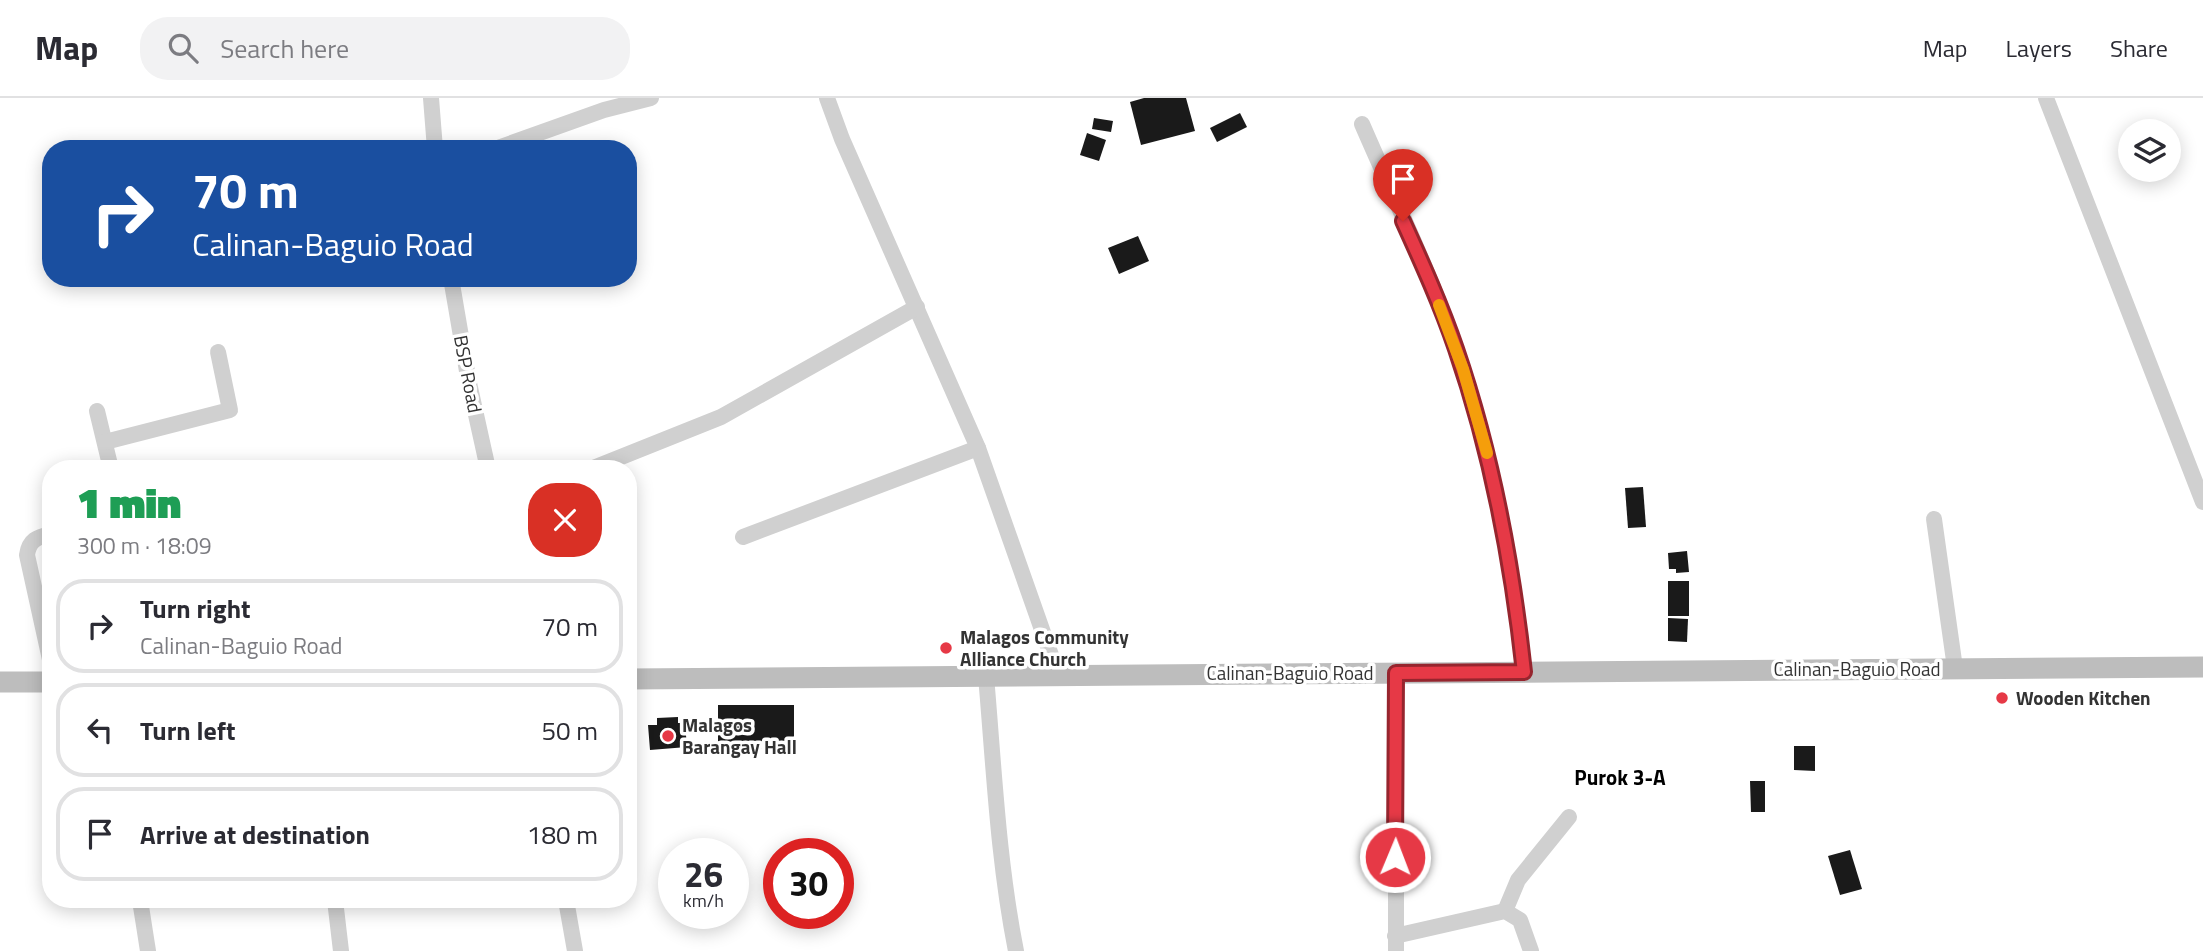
<!DOCTYPE html>
<html lang="en">
<head>
<meta charset="utf-8">
<style>
  :root { --surface:#fff; --page:#f2f2f3; --text:#2b2b33; --muted:#7c7c81; --line:#e1e1e2 }
  body { margin:0; font-family:"Titillium Web",sans-serif; background:var(--page); color:var(--text); height:100vh; display:flex; flex-direction:column; font-size:26px; white-space:nowrap }
  * { box-sizing:border-box; margin:0 }
  p { font-size:23px; color:var(--muted) }
  .icon { flex:none; width:38px; height:38px; fill:none; stroke:currentColor; stroke-width:2; stroke-linecap:round; stroke-linejoin:round }
  .map { position:relative; flex:1; overflow:hidden }
  .sheet { position:absolute; left:42px; top:362px; width:595px; height:448px; display:flex; flex-direction:column; background:var(--surface); border-radius:28px; box-shadow:0 4px 18px #0003 }
  .sheet>* { flex:none }
  .top-card { position:absolute; left:42px; top:42px; width:595px; height:147px; border-radius:28px; box-shadow:0 4px 18px #0003; background:#1a4fa0; color:#fff; overflow:hidden }
  .buttons { position:absolute; left:2118px; top:21px; display:grid; gap:14px }
  .buttons a { display:grid; place-items:center; width:63px; height:63px; border-radius:50%; background:var(--surface); box-shadow:0 4px 18px #0003; font-size:35px }
  .speed { position:absolute; left:658px; top:740px; display:flex; gap:14px; font-size:35px; font-weight:700; text-align:center }
  .speed>* { display:grid; place-content:center; width:91px; height:91px; border-radius:50%; background:var(--surface); box-shadow:0 4px 18px #0003; line-height:1 }
  .speed small { font-size:18px; font-weight:400 }
  .speed .limit { border:10px solid #d22; background:#fff; color:#111 }
  .pin { position:absolute; display:grid; place-items:center; width:60px; height:60px; color:#fff; margin:-72px -30px; border-radius:50% 50% 50% 0; rotate:-45deg; box-shadow:0 0 7px #0007 }
  .pin .icon { rotate:45deg }
  .me { position:absolute; width:77px; margin:-38px; rotate:1deg; stroke-linejoin:round; filter:drop-shadow(0 0 5px #0008) }
  .turn { display:flex; align-items:center; gap:24px; height:147px; padding:0 35px; font-size:32px }
  .turn .icon { width:91px; height:91px; stroke-width:2.5 }
  .turn b { display:block; font-size:49px; line-height:60px }
  .round { display:grid; place-items:center; flex:none; width:74px; height:74px; border-radius:28px; background:var(--page) }
  .head { display:flex; align-items:center; justify-content:space-between; height:119px; padding:0 35px }
  h1 { font-size:42px; font-weight:800; line-height:52px; color:#1e9e55 }
  ul { padding:0; list-style:none }
  li { display:flex; align-items:center; gap:21px; height:94px; margin:0 14px 10px; padding:0 21px; border:4px solid var(--line); border-radius:28px }
  li div { flex:1 }
  li b { display:block; font-size:26px }
  li em { font-style:normal }
  header { display:flex; align-items:center; gap:42px; box-sizing:border-box; height:98px; padding:0 35px; background:var(--surface); border-bottom:2px solid var(--line) }
  header strong { font-size:33px }
  nav { display:flex; gap:38px; margin-inline-start:auto; font-size:24px }
  .search { width:490px; height:63px; background:var(--page); display:flex; align-items:center; gap:18px; box-sizing:border-box; padding:0 24px; border-radius:28px; color:var(--muted); font-size:26px }
  .map>svg:first-child { display:block }
</style>
</head>
<body>
<header>
<strong>Map</strong>
<div class="search"><svg class="icon" aria-label="search" viewBox="0 0 24 24"><circle cx="10" cy="10" r="6"/><path d="M15 15l6 6"/></svg>Search here</div>
<nav><a>Map</a><a>Layers</a><a>Share</a></nav>
</header>
<div class="map">
<svg width="2203" height="853" viewBox="0 0 2203 853">
  <rect width="100%" height="100%" fill="#fff"/>
  <!-- building -->
  <g fill="#1a1a1a">
    <polygon points="1144,0 1186,0 1195,33 1141,47 1130,4"/>
    <polygon points="1240,15 1247,29 1217,44 1210,30"/>
    <polygon points="1094,20 1113,23 1111,34 1092,31"/>
    <polygon points="1087,35 1106,42 1099,63 1080,57"/>
    <polygon points="1138,138 1149,163 1119,176 1108,150"/>
    <polygon points="1643,389 1646,429 1628,430 1625,390"/>
    <polygon points="1687,453 1689,474 1676,475 1676,471 1669,471 1668,455"/>
    <rect x="1668" y="483" width="21" height="35"/>
    <polygon points="1668,520 1688,521 1687,544 1668,543"/>
    <rect x="718" y="607" width="76" height="44"/>
    <polygon points="678,619 678,625 685,625 687,649 650,652 648,627 657,627 657,620"/>
    <polygon points="1794,648 1815,648 1815,673 1794,672"/>
    <polygon points="1750,683 1765,683 1765,714 1751,714"/>
    <polygon points="1850,752 1862,791 1840,797 1828,758"/>
  </g>
  <g fill="none" stroke-linecap="round" stroke-linejoin="round">
    <!-- street -->
    <g stroke="#d0d0d0" stroke-width="16">
      <polyline points="431,0 435,51"/>
      <polyline points="827,0 842,41 978,350 1058,577"/>
      <polyline points="2046,0 2203,404"/>
      <path d="M1362,26c32,74 68,148 94,225 36,106 55,212 68,323"/>
      <polyline points="495,51 604,12 651,0"/>
      <polyline points="451,180 469,285 488,371"/>
      <polyline points="97,313 111,371"/>
      <polyline points="105,344 230,312 218,254"/>
      <polyline points="591,371 721,319 917,209"/>
      <polyline points="1934,421 1955,570"/>
      <path d="M51,436c-14,3 -22,6 -24,21l24,109"/>
      <polyline points="743,439 978,350"/>
      <path d="M986,578c8,92 12,185 30,275"/>
      <polyline points="140,802 148,853"/>
      <polyline points="335,802 341,853"/>
      <polyline points="566,802 575,853"/>
      <polyline points="1505,813 1518,782 1569,719"/>
      <polyline points="1395,838 1505,813 1520,822 1531,853"/>
      <polyline points="1396,853 1396,575"/>
    </g>
    <!-- secondary -->
    <g stroke="#bdbdbd" stroke-width="21">
      <polyline points="628,581 2203,569"/>
      <polyline points="0,584 51,584"/>
    </g>
  </g>
  <g fill="none" stroke-linecap="round" stroke-linejoin="round">
    <defs>
      <path id="route" d="M1395,759l1,-184 128,-1c-12,-111 -32,-218 -68,-323 -15,-44 -34,-86 -53,-128"/>
    </defs>
    <!-- route casing -->
    <use href="#route" stroke="#96252e" stroke-width="18"/>
    <!-- route -->
    <use href="#route" stroke="#e63946" stroke-width="12"/>
    <!-- slow -->
    <polyline stroke="#f59e0b" stroke-width="12" points="1439,207 1463,271 1487,355"/>
  </g>
  <!-- markers -->
  <g fill="#e63946" stroke="#fff" stroke-width="2.5">
    <circle cx="946" cy="550" r="7"/>
    <circle cx="2002" cy="600" r="7"/>
    <circle cx="668" cy="638" r="7"/>
  </g>
  <g text-anchor="middle" stroke-width="7" stroke-linejoin="round" paint-order="stroke">
    <!-- street labels -->
    <g font-size="19" fill="#333" stroke="#fff">
      <text transform="translate(468 276) rotate(79)" y="7">BSP Road</text>
      <text x="1857" y="578">Calinan-Baguio Road</text>
      <text x="1290" y="582">Calinan-Baguio Road</text>
    </g>
    <!-- poi labels -->
    <g font-size="19" font-weight="bold" fill="#333" stroke="#fff" text-anchor="start">
      <text x="960" y="546">Malagos Community<tspan x="960" dy="22">Alliance Church</tspan></text>
      <text x="2016" y="607">Wooden Kitchen</text>
      <text x="682" y="634">Malagos<tspan x="682" dy="22">Barangay Hall</tspan></text>
    </g>
    <!-- neighbourhood labels -->
    <g font-size="21" font-weight="bold" fill="#000" stroke="#fff">
      <text x="1620" y="687">Purok 3-A</text>
    </g>
  </g>
</svg>
<div class="buttons">
<a><svg class="icon" aria-label="layers" viewBox="0 0 24 24"><path d="M12 4l9 5-9 5-9-5zM3 14l9 5 9-5"/></svg></a>
</div>
<div class="speed"><div>26<small>km/h</small></div><div class="limit">30</div></div>
<div class="pin" style="left:1403px;top:123px;background:#d93025"><svg class="icon" aria-label="arrive" viewBox="0 0 24 24"><path d="M6 21V4h12l-3 4 3 4H6"/></svg></div>
<svg class="me" style="left:1395px;top:759px" viewBox="-20 -20 40 40"><circle r="17" fill="#e63946" stroke="#fff" stroke-width="3"/><path d="M0-11L8 9 0 5-8 9z" fill="#fff"/></svg>
<div class="top-card">
<div class="turn"><svg class="icon" aria-label="right" viewBox="0 0 24 24"><path d="M7 20v-9h11M14 6l5 5-5 5"/></svg><div><b>70 m</b>Calinan-Baguio Road</div></div>
</div>
<section class="sheet">
<div class="head"><div><h1>1 min</h1><p>300 m · 18:09</p></div><a class="round" style="background:#d93025;color:#fff"><svg class="icon" aria-label="close" viewBox="0 0 24 24"><path d="M6 6l12 12M18 6L6 18"/></svg></a></div>
<ul>
<li><svg class="icon" aria-label="right" viewBox="0 0 24 24"><path d="M7 20v-9h11M14 6l5 5-5 5"/></svg><div><b>Turn right</b><p>Calinan-Baguio Road</p></div><em>70 m</em></li>
<li><svg class="icon" aria-label="left" viewBox="0 0 24 24"><path d="M17 20v-9H6M10 6l-5 5 5 5"/></svg><div><b>Turn left</b></div><em>50 m</em></li>
<li><svg class="icon" aria-label="arrive" viewBox="0 0 24 24"><path d="M6 21V4h12l-3 4 3 4H6"/></svg><div><b>Arrive at destination</b></div><em>180 m</em></li>
</ul>
</section>
</div>
</body>
</html>
